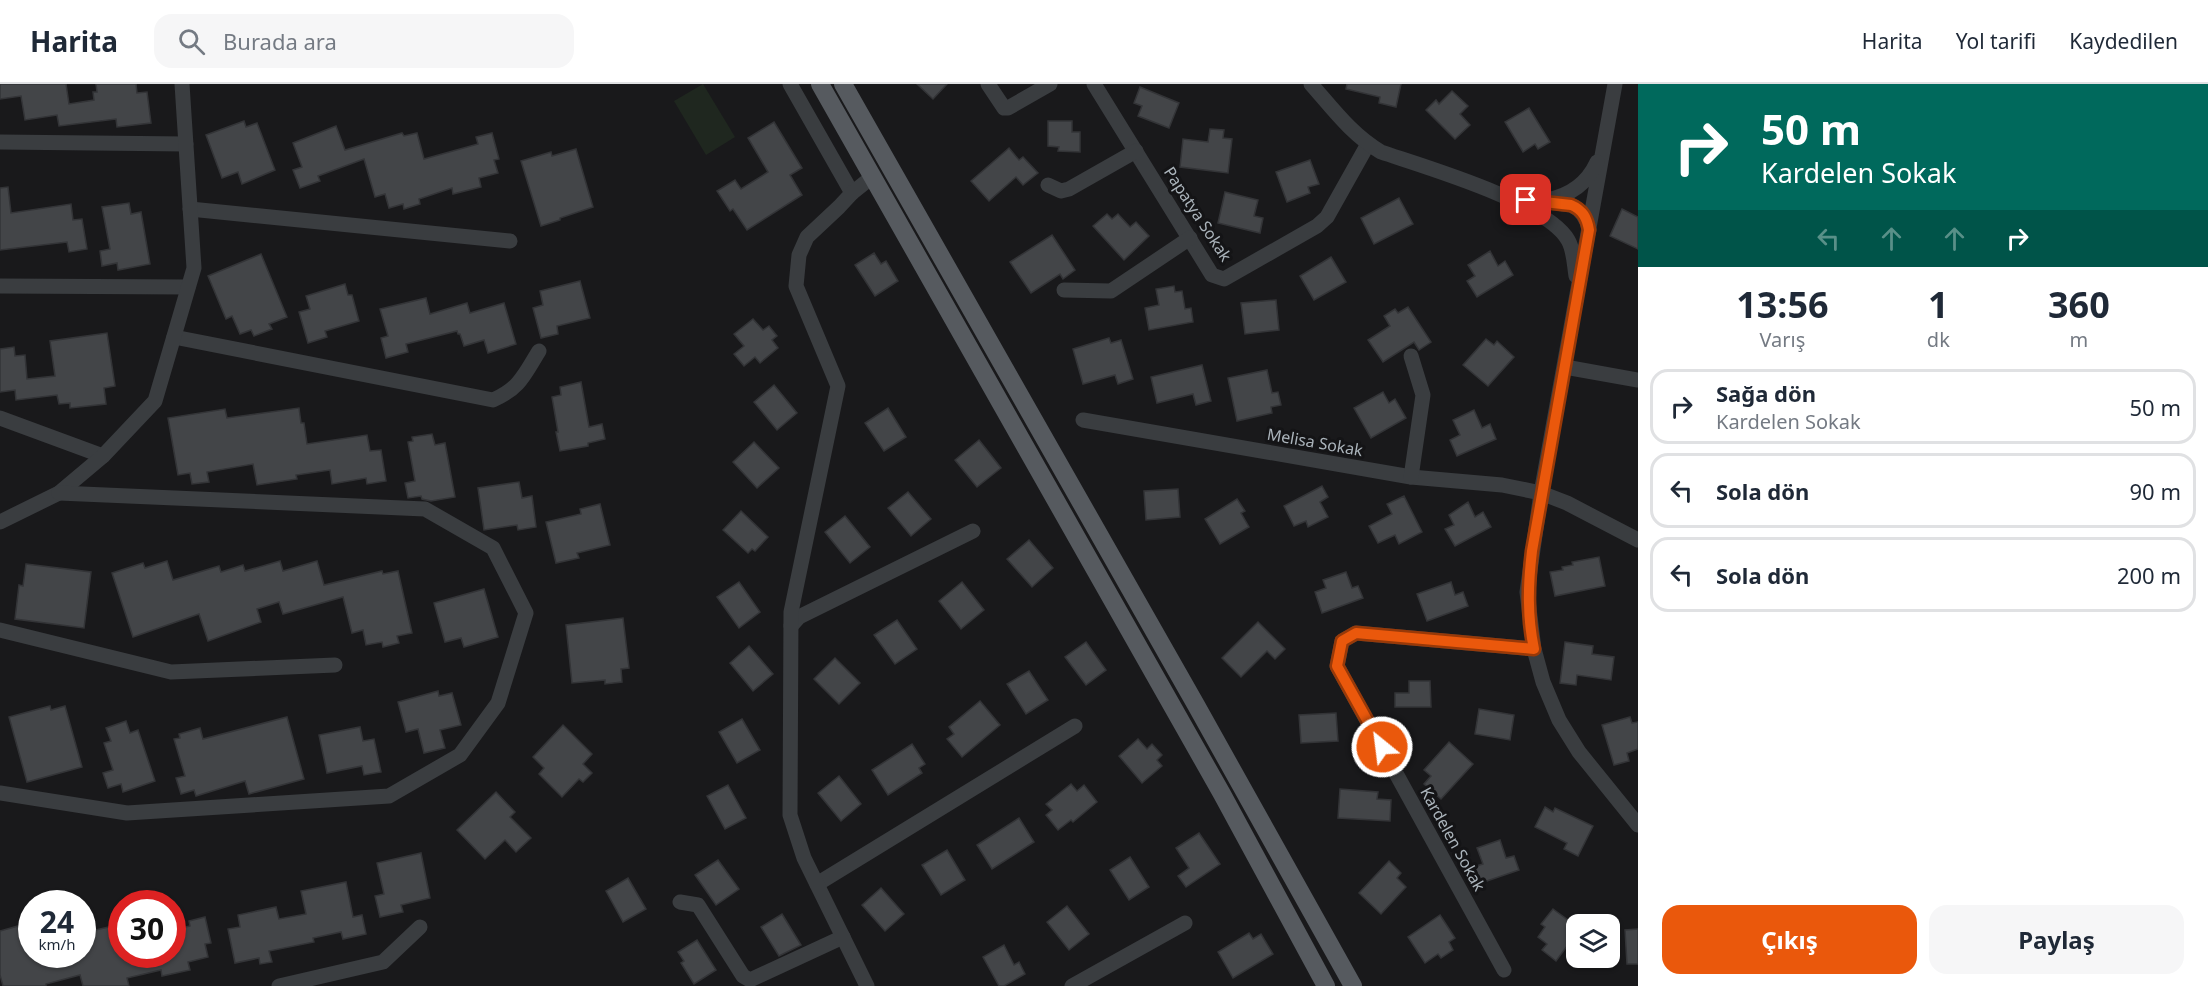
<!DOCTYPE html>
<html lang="tr">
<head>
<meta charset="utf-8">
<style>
  :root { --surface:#fff; --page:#f6f6f7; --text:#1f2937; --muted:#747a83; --line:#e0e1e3; --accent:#ea580c }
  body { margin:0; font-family:"Noto Sans",sans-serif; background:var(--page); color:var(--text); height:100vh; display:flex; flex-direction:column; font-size:22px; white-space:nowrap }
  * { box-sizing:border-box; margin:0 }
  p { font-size:20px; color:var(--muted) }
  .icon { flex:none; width:33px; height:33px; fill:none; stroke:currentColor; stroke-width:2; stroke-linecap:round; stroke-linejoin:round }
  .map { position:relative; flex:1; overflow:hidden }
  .side { display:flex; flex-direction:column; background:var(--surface); width:570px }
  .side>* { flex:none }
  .banner { background:#00695c; color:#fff; overflow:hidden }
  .buttons { position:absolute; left:1566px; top:830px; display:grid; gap:12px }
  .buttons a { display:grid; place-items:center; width:54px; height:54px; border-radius:12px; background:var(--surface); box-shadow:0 2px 4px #0004; font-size:30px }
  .speed { position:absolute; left:18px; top:806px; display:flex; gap:12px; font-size:30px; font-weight:700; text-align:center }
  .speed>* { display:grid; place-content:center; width:78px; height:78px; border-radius:50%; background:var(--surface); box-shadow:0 2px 4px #0004; line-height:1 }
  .speed small { font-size:15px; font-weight:400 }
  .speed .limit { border:9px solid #d22; background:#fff; color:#111 }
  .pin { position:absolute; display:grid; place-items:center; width:51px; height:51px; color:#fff; margin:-26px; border-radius:12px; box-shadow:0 3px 9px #0006 }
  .me { position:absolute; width:66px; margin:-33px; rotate:331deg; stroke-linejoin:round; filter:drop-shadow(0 0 4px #0008) }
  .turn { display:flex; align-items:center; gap:21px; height:126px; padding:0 24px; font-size:27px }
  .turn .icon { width:78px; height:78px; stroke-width:2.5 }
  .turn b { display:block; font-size:42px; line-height:51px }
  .lanes { display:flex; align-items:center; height:57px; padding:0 24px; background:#0003; justify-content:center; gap:30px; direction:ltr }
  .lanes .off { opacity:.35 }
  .eta { display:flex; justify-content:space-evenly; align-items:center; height:102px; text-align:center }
  .eta b { font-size:36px; font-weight:700; line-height:42px }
  .button { display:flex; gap:12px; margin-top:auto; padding:12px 24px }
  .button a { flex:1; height:69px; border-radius:18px; background:var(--accent); color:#fff; font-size:24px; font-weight:700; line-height:69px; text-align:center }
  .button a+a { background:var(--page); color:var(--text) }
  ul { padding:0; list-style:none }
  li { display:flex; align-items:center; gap:18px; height:75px; margin:0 12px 9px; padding:0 12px; border:3px solid var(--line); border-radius:18px }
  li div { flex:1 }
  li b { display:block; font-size:22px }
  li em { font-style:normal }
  header { display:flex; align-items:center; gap:36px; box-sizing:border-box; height:84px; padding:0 30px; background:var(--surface); border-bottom:2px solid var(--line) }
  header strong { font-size:28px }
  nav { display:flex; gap:33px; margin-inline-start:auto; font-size:21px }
  .search { width:420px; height:54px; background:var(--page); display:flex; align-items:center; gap:15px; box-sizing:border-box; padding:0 21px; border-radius:18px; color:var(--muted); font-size:22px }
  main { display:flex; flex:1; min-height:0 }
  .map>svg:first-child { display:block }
</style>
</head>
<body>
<header>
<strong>Harita</strong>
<div class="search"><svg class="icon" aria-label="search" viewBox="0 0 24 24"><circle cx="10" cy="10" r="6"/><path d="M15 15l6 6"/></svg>Burada ara</div>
<nav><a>Harita</a><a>Yol tarifi</a><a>Kaydedilen</a></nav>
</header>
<main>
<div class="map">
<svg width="1638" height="902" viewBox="0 0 1638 902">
  <rect width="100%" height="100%" fill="#19191b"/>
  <!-- green -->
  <polygon fill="#1f271f" points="703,0 735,53 706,71 674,17"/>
  <!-- building -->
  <g fill="#434548" stroke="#333437" stroke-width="1.5">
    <polygon points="0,0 66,0 69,20 94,16 93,8 97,8 96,0 136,0 137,9 147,8 151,39 117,43 116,35 59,42 57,31 25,36 21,12 0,15"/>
    <polygon points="917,0 947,0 933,15"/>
    <polygon points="1347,0 1401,0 1396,23 1379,19 1380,13 1346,5"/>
    <polygon points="1140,3 1179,19 1169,44 1138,32 1142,22 1134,19"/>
    <polygon points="1452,7 1468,22 1460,30 1470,41 1455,55 1426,26 1436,16 1439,20"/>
    <polygon points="1529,24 1550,58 1538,65 1535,60 1523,68 1505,38"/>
    <polygon points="244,37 246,43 257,39 275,86 242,100 238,88 222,94 206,51"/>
    <polygon points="1048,37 1072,37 1072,48 1080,48 1080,68 1058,67 1059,63 1048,62"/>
    <polygon points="774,38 802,84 790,91 802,111 747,146 733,125 730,127 717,107 735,96 741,105 768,88 748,54"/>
    <polygon points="336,42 345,66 402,49 404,52 417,49 424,75 478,60 476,53 492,49 499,75 494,76 498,89 479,94 481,103 453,110 452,104 419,115 420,120 404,125 403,120 389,124 385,110 375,113 364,75 318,92 320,97 300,104 293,86 302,83 293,59"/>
    <polygon points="1210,45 1224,46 1223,54 1232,55 1228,89 1180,83 1183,55 1208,58"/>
    <polygon points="1009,64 1019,76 1023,73 1038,89 1023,101 1016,93 989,117 971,97"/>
    <polygon points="576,65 593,123 560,134 560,136 541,142 521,77 551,68 552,72"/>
    <polygon points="1310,76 1319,100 1308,103 1310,109 1287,118 1276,88"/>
    <polygon points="8,103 11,129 71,120 73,136 82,135 87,165 69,168 67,158 0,166 0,104"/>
    <polygon points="1225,108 1258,116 1254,132 1263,134 1260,149 1218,139"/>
    <polygon points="1399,114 1413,140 1374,160 1361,134"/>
    <polygon points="129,119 131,130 141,128 150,180 118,186 117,179 102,182 100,167 110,165 102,123"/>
    <polygon points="1622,125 1638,133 1638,165 1610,152"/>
    <polygon points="1107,130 1112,135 1118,130 1130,143 1136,138 1149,152 1124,176 1093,142"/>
    <polygon points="1052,151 1075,186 1063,195 1060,190 1031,209 1010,178"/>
    <polygon points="1490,167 1498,182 1505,177 1513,191 1477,213 1467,197 1475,192 1468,181"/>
    <polygon points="874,169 881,180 886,177 898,197 875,212 855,181"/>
    <polygon points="261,170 287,233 269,240 272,245 254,252 251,246 240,250 232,232 226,235 208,192"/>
    <polygon points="1331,173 1346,198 1314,216 1300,192"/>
    <polygon points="580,197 590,234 557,242 558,250 541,254 533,224 543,221 540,207"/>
    <polygon points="345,200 348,211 352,211 359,237 325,247 327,253 308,259 299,228 310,225 306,212"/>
    <polygon points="1174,202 1175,208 1182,207 1185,225 1191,224 1193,238 1149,246 1145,224 1159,221 1156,205"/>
    <polygon points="426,214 430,230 467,219 470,229 504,219 516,260 488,269 484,256 464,262 460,250 458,250 457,247 406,260 408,268 386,274 381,254 388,252 380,225"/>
    <polygon points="1276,216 1279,246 1245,250 1241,219"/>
    <polygon points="1408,223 1431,258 1419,266 1414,258 1383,278 1368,256 1390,242 1384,232 1395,225 1398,229"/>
    <polygon points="753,235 763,246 769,242 777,252 772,256 778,264 760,279 755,273 744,282 734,270 744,262 734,250"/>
    <polygon points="107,249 115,302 104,304 106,320 70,324 70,319 59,320 57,311 16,316 15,306 0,308 0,265 14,263 15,272 25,271 27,295 55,292 50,257"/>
    <polygon points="1109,254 1111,259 1121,256 1133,295 1118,300 1115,291 1083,300 1073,265"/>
    <polygon points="1486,255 1494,261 1497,257 1514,273 1488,302 1463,281"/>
    <polygon points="1202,281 1211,317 1196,321 1193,310 1157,319 1151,293"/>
    <polygon points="1267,286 1272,309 1278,308 1281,321 1271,323 1272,329 1237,337 1228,294"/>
    <polygon points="581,298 589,343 602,340 605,355 588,359 588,362 560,367 556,348 558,348 552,313 561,311 560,303"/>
    <polygon points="774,301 797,329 777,346 754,318"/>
    <polygon points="1383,308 1389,319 1395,315 1406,334 1371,354 1354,324"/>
    <polygon points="299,324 301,339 304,339 307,360 367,351 370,367 381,366 386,397 367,400 366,394 332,400 330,386 296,391 297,395 257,401 253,380 207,388 209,398 192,400 190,389 178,391 168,334 225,325 227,334"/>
    <polygon points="888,324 906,353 884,367 865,339"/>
    <polygon points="1474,326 1482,344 1490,340 1496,355 1457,372 1450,356 1460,351 1453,336"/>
    <polygon points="432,350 435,361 445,359 455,413 431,417 422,415 421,412 408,414 405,399 415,397 408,358 413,357 412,353"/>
    <polygon points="979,356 1001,384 977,403 955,376"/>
    <polygon points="754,358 779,384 757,404 733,378"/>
    <polygon points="519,398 522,414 532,412 536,443 518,446 517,441 484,446 478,404"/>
    <polygon points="1322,402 1328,413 1320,418 1328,433 1308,443 1306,437 1294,442 1284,422"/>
    <polygon points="1178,405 1180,433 1146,436 1144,407"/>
    <polygon points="908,408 931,435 911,452 888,424"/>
    <polygon points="1404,412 1422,448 1399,460 1395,451 1378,459 1369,442 1392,430 1387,420"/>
    <polygon points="1237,415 1245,427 1241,429 1249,443 1220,460 1205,435"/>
    <polygon points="1468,418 1475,433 1483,428 1491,443 1455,462 1445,445 1454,441 1449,431"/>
    <polygon points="600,420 610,461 577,469 579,474 556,479 546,438 581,430 580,425"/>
    <polygon points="741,427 768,453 755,467 752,465 748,469 723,446"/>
    <polygon points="845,432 870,463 850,479 825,448"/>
    <polygon points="1029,456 1053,484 1032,503 1007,475"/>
    <polygon points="1599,473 1605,502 1555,512 1550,488 1563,486 1562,483 1573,481 1572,478"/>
    <polygon points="167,477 173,496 219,482 221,488 243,481 245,487 280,477 283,487 317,477 324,501 382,487 383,490 398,487 412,549 397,552 399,559 383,563 382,558 366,561 363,546 352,549 343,513 283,530 279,518 257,525 261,538 208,557 199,530 133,553 112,489 143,479 145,484"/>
    <polygon points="26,480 91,488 84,544 15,535 19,501 23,502"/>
    <polygon points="1346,488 1352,504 1358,502 1363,514 1322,529 1315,508 1326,504 1323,496"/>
    <polygon points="739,498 760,528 739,544 717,513"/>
    <polygon points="962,498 984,526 961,545 939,517"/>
    <polygon points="1451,498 1455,511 1463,508 1468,522 1427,537 1417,510"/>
    <polygon points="484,505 498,553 464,563 461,554 445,558 434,519"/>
    <polygon points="623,534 629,584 621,585 622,598 605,600 605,596 572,599 566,541"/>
    <polygon points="897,536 917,565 895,580 874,551"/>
    <polygon points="1258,538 1285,565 1275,575 1267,567 1241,593 1222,574"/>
    <polygon points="1086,558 1106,586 1086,601 1065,573"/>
    <polygon points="1565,558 1593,562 1592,570 1614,573 1611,596 1577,591 1576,601 1560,599"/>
    <polygon points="749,562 773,590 753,607 730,579"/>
    <polygon points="835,574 860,599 839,620 814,595"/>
    <polygon points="1029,587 1048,616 1026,630 1007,600"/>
    <polygon points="1409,597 1430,597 1431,623 1395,623 1395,609 1409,609"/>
    <polygon points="438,607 439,612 452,609 461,641 440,646 445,664 424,669 418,645 406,648 398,618"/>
    <polygon points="980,617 1000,641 962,673 947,655 954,650 949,643"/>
    <polygon points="50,622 51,626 65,622 82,683 27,698 9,633"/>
    <polygon points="1479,625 1514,631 1510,656 1475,650"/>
    <polygon points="1336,629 1338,657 1301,659 1299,631"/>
    <polygon points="287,633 304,695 249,710 245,697 196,712 194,706 181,710 176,694 185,692 174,655 180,654 179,650 200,644 203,655"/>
    <polygon points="1630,633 1632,639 1638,638 1638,665 1627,669 1629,677 1614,681 1602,641"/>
    <polygon points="742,635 760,666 737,679 719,648"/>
    <polygon points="126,637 130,649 138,646 155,697 123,708 121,700 108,704 103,689 113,686 104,659 111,657 106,644"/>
    <polygon points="563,641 592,670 583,680 592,689 583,698 579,695 562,713 539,690 544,684 533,673"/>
    <polygon points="360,643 363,657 374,655 381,688 364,691 362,682 327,689 319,651"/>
    <polygon points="1138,655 1147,665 1152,660 1162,671 1157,676 1162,682 1142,699 1119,672"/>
    <polygon points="1449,658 1473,680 1441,715 1424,700 1431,692 1424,686"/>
    <polygon points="912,660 925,680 919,684 922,689 888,711 872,686"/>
    <polygon points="839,692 861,720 841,737 818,709"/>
    <polygon points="1071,700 1077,707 1084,701 1097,718 1073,738 1071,736 1058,746 1046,731 1052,726 1046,720"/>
    <polygon points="728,701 746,734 725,745 707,712"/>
    <polygon points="1340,705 1378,708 1377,715 1391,716 1390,737 1338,734"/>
    <polygon points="496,708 515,728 510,733 531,754 516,768 505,756 485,775 457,746"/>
    <polygon points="1545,723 1553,728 1555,724 1593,742 1578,772 1564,765 1567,759 1535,743"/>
    <polygon points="1019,734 1034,758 992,785 977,761"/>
    <polygon points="1199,749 1220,780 1186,803 1178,792 1189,784 1176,764"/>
    <polygon points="1500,756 1506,774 1514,772 1519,786 1478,800 1473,783 1483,780 1477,764"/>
    <polygon points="947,766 965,796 941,811 922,781"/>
    <polygon points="421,769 430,814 401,821 403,828 380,833 375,812 384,810 377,779"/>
    <polygon points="1130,773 1149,803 1129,816 1110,786"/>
    <polygon points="718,776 739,805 716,821 695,791"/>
    <polygon points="1389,777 1401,789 1397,794 1406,803 1381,830 1359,809"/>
    <polygon points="628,794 646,825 623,838 606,807"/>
    <polygon points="346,798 353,833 362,831 366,850 343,855 341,848 313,854 314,858 269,867 272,878 260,880 259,874 235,879 228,845 240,843 238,831 276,823 279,835 306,830 301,807"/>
    <polygon points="881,804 904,830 885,847 862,821"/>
    <polygon points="1067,822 1089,850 1069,866 1047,838"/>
    <polygon points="1553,825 1576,842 1576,850 1556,877 1542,866 1547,860 1538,853 1545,843 1541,840"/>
    <polygon points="782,830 801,861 779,872 761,843"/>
    <polygon points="1440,831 1455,854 1449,858 1453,866 1441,874 1438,870 1425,879 1408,853"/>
    <polygon points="205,833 211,859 205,860 208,873 188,878 190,886 162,892 161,886 127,894 129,902 83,902 80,891 46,900 46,902 3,902 0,891 0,847 18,842 19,845 32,842 32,870 82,870 82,849 122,840 122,870 172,870 172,846 190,842 189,837"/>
    <polygon points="1638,845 1638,880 1627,880 1625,846"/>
    <polygon points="1249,849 1253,855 1261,850 1273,870 1233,894 1218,868"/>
    <polygon points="697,856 716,886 694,900 681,879 684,877 678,868"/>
    <polygon points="1004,861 1014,881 1019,878 1025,890 1004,902 999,902 983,873"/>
  </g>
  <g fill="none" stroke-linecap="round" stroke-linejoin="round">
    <!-- minor -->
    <g stroke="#3a3d40" stroke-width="15">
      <polyline points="790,0 852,109"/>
      <polyline points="988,0 1004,24 1008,24 1050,0"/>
      <polyline points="1094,0 1212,191 1224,195 1317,142 1327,133 1368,60"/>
      <path d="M1311,0c22,25 41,51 70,68 44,15 165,50 187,88 6,10 6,24 8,36"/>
      <polyline points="1615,0 1541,409 1527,508 1534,565 1543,598 1559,636 1579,668 1638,741"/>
      <polyline points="0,58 186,60"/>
      <polyline points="1048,101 1061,107 1069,105 1136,67"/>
      <path d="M1517,114l54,7c11,5 16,13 18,25"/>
      <path d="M1546,116c23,-4 41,-16 51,-38"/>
      <polyline points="190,125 510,157"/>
      <polyline points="0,202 188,203"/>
      <polyline points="1064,206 1111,207 1190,154"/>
      <path d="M174,253l319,63c27,-12 31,-25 46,-49"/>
      <polyline points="1565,283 1638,296"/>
      <polyline points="0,334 103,372"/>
      <polyline points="1083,336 1411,393 1502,401 1541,409 1567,419 1638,456"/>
      <polyline points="1411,393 1423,311 1411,272"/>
      <polyline points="0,438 59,409 103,372 155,317 194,184 182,0"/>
      <polyline points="791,542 799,533 973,447"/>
      <polyline points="0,546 171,588 335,581"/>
      <polyline points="0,709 127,729 389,712 460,671 498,619 526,529 493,464 425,425 59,409"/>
      <polyline points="817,800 1075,642"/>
      <polyline points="680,818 698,821 743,892 750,896 843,853"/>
      <polyline points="1504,886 1337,582 1342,557 1356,549 1534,565"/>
      <polyline points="279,902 383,878 420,843"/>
      <polyline points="867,902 804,774 790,731 791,528 838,302 796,202 799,171 807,153 839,123 852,109 872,93"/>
      <polyline points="1072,902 1185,839"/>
    </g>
    <!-- major -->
    <g stroke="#565a5f" stroke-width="18">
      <polyline points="820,0 1222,710 1326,902"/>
      <polyline points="843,0 1196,621 1353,902"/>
    </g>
  </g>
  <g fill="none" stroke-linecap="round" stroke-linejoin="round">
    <defs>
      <path id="route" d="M1382,663l-45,-81 5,-25 14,-8 178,16c-7,-34 -6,-64 -2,-98l57,-321c-2,-12 -6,-20 -18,-25l-45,-5"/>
    </defs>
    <!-- route casing -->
    <use href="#route" stroke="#983908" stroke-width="15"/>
    <!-- route -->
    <use href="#route" stroke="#ea580c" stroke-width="10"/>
  </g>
  <g text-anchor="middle" stroke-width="6" stroke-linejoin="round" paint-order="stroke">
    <!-- street labels -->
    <g font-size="16" fill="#abb4bb" stroke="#141416">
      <text transform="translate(1198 130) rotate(57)" y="6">Papatya Sokak</text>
      <text transform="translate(1315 358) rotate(10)" y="6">Melisa Sokak</text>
      <text transform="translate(1453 755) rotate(61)" y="6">Kardelen Sokak</text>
    </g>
  </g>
</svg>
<div class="buttons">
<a><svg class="icon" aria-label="layers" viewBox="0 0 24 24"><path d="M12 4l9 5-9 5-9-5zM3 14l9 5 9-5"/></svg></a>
</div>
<div class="speed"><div>24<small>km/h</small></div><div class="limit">30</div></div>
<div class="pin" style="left:1526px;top:116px;background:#d93025"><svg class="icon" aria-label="arrive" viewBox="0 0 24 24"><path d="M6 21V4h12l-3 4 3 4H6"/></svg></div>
<svg class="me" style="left:1382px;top:663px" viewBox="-20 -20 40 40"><circle r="17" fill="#ea580c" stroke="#fff" stroke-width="3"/><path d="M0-11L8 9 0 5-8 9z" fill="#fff"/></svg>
</div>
<section class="side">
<div class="banner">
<div class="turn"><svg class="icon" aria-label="right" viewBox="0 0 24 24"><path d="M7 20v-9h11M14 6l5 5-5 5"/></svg><div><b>50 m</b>Kardelen Sokak</div></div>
<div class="lanes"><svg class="icon off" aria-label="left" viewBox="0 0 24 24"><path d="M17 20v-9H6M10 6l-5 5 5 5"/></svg><svg class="icon off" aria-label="ahead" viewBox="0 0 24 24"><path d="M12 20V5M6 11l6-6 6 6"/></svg><svg class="icon off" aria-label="ahead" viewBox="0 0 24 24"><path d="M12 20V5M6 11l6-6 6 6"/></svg><svg class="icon" aria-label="right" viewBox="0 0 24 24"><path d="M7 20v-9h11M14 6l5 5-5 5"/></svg></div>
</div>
<div class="eta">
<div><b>13:56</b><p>Varış</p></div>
<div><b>1</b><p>dk</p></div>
<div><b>360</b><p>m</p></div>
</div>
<ul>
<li><svg class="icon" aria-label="right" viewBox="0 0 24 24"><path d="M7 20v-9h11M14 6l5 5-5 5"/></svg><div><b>Sağa dön</b><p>Kardelen Sokak</p></div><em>50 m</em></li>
<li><svg class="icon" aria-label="left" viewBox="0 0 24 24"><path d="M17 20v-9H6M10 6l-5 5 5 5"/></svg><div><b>Sola dön</b></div><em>90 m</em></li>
<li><svg class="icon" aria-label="left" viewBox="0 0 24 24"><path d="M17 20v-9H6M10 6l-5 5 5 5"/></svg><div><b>Sola dön</b></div><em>200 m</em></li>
</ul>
<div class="button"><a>Çıkış</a><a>Paylaş</a></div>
</section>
</main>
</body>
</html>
